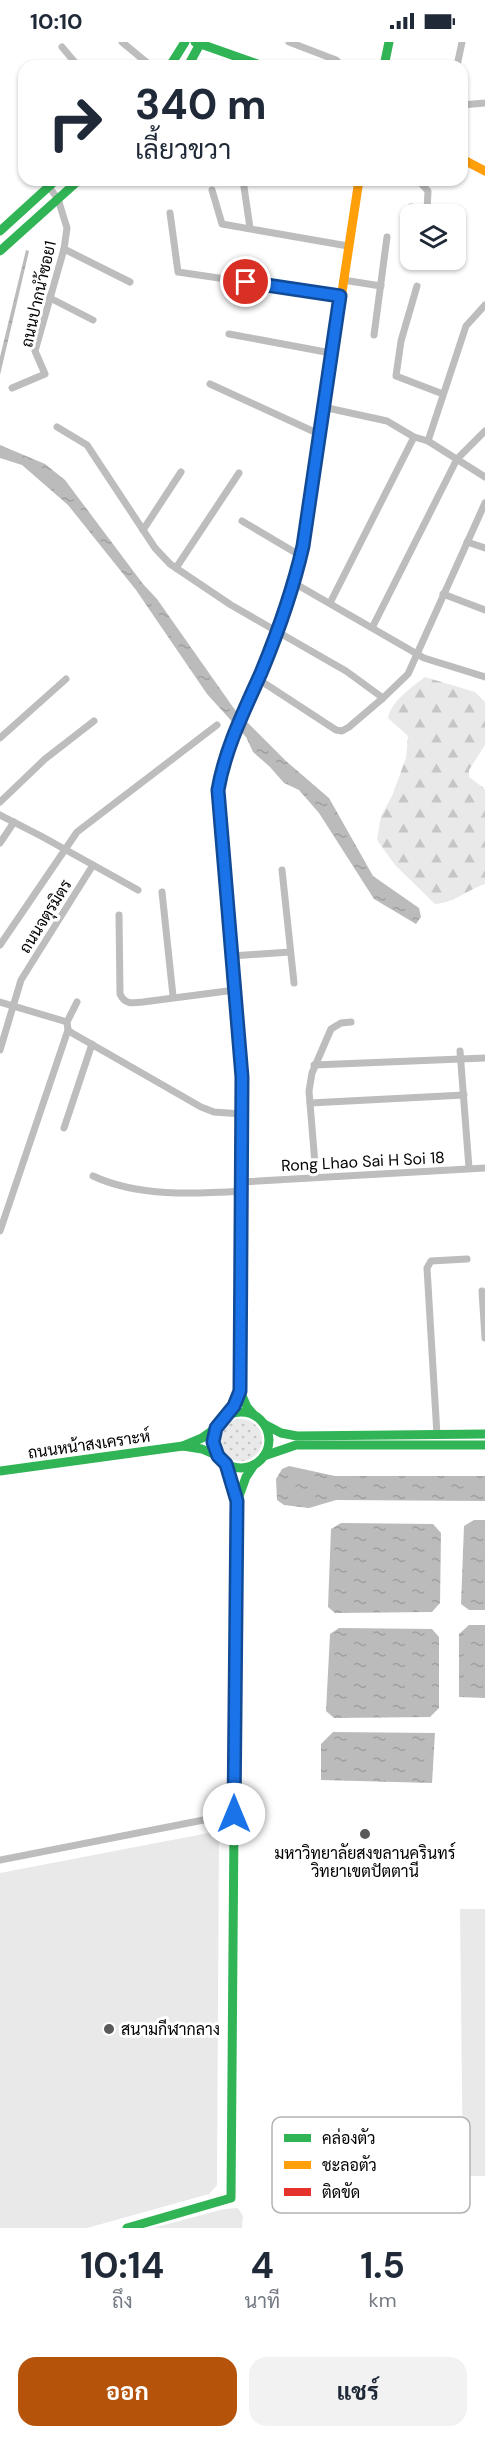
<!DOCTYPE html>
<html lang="th">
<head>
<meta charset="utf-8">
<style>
  :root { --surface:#fff; --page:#f2f2f3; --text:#1f2937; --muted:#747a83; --accent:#b45309 }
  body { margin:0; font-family:"DM Sans",Sarabun,sans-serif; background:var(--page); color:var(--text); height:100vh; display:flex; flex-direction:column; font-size:22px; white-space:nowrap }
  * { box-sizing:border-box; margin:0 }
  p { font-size:20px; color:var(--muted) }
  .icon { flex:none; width:33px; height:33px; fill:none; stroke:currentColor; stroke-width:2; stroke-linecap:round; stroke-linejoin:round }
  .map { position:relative; height:2186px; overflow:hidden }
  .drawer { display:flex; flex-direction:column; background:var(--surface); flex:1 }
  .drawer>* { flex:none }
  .hud { position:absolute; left:18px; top:18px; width:450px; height:126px; border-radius:18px; box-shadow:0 2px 4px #0004; background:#fff; color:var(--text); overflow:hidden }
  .tools { position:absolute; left:400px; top:162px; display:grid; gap:12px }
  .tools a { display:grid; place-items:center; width:66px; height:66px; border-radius:12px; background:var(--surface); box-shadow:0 2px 4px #0004; font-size:30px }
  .pin { position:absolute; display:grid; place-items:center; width:51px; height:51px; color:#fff; margin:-26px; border:3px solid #fff; border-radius:50%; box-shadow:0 2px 6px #0007 }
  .me { position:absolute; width:66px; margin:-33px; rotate:0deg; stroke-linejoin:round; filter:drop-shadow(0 0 4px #0008) }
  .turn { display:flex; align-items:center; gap:21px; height:126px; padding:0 18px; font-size:27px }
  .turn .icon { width:78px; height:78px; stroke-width:2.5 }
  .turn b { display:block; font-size:42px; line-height:51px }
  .eta { display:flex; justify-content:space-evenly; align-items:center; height:102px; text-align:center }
  .eta b { font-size:36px; font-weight:700; line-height:42px }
  .button { display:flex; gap:12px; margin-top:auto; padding:12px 18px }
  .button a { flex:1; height:69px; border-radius:18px; background:var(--accent); color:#fff; font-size:24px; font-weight:700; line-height:69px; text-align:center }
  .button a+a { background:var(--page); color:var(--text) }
  .status { display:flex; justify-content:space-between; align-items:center; height:42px; padding:0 30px; background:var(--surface); direction:ltr }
  .status svg { height:16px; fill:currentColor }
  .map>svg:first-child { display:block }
</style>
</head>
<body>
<div class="status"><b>10:10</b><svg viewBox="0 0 49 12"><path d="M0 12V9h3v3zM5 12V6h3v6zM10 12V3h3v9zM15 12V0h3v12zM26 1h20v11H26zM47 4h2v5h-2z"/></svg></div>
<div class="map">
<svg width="485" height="2186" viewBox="0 0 485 2186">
  <defs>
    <pattern id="grass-dots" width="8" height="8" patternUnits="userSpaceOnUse" patternTransform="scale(1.5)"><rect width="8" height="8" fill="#e9e9e9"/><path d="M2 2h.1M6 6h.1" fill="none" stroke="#c6c6c6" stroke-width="1.8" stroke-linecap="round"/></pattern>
    <pattern id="forest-firs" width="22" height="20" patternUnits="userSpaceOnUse" patternTransform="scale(1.5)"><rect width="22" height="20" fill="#e9e9e9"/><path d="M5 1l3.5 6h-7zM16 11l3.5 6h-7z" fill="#c6c6c6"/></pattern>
    <pattern id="water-ripples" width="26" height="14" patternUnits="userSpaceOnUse" patternTransform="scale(1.5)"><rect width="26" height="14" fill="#bbb"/><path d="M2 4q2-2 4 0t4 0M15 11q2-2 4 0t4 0" fill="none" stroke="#9f9f9f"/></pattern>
  </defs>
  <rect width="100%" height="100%" fill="#fff"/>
  <!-- grass -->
  <circle fill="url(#grass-dots)" cx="241" cy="1398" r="21"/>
  <!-- forest -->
  <path fill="url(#forest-firs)" d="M425,635l50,15 10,10v43l-16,25v7l16,12v95c-18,6 -31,19 -50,20l-40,-39 -18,-25 4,-24 11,-20 14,-38 2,-22 -20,-18c4,-18 23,-30 37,-41z"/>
  <!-- park -->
  <g fill="#e9e9e9">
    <polygon points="219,1789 217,2143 209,2152 87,2186 0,2186 0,1831"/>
    <polygon points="460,1867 485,1867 485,2134 463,2134"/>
    <polygon points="238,2166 243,2174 242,2186 153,2186 224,2167"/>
  </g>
  <!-- water -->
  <g fill="url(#water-ripples)">
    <polygon points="26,208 29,209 0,333 0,315"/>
    <polygon points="0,403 45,422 65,438 143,542 157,557 235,668 286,719 329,756 373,834 419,866 421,875 416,882 374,857 319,771 299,748 284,741 270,725 253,710 246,695 207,652 136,548 68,463 22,423 0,416"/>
    <polygon points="289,1424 335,1434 485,1434 485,1459 336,1458 309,1466 284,1463 277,1458 276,1437 282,1427"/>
    <polygon points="474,1478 485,1478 485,1568 469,1568 461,1562 464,1484"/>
    <polygon points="341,1481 433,1482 441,1491 440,1561 432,1570 335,1571 328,1565 331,1487"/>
    <polygon points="469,1583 485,1583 485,1656 459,1655 459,1592"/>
    <polygon points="339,1586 432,1587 439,1595 439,1666 430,1675 334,1676 326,1669 330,1592"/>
    <polygon points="333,1690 435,1691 432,1741 321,1738 321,1702"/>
  </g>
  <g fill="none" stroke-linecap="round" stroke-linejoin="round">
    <!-- street -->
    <g stroke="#bdbdbd" stroke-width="7">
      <polyline points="122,0 151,24"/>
      <polyline points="289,0 336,18 339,21 338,24"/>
      <polyline points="62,5 78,24"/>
      <polyline points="457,24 462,0"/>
      <polyline points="462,63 485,61"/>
      <polyline points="243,138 250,186"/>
      <polyline points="317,138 319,139"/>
      <polyline points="212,148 222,182 348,204"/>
      <polyline points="411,165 427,168 428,149 418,138"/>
      <polyline points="170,171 178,230 340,254"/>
      <polyline points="64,207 130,240"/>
      <polyline points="343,238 381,244"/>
      <polyline points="417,244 401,299 396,334 443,352"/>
      <polyline points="48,255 93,278"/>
      <polyline points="229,292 331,311"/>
      <polyline points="374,293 387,195"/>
      <polyline points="210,342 319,392"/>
      <polyline points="12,346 45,332 35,309 64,207 67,186 58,157 49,145"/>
      <polyline points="323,365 387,379 414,395 428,399 485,435"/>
      <polyline points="57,385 87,403 155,506 170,522 231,563 346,629 383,656"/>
      <polyline points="428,399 466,284 485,263"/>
      <polyline points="242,479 301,514"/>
      <polyline points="143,488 181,430"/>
      <polyline points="467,500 485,506"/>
      <polyline points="176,526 239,431"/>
      <polyline points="294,541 424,616 485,635"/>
      <polyline points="443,552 485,568"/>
      <polyline points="330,561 414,395"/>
      <polyline points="373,584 457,417 485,389"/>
      <polyline points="258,637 336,688 342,689 349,685 383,656 408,632 485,461"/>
      <polyline points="0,696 66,637"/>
      <polyline points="0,760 45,717 94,679"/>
      <polyline points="0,773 41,794 138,848"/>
      <polyline points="0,801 14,780"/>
      <polyline points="282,828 294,941"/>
      <polyline points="162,850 173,954"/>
      <path d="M119,873l1,79c5,11 13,9 23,8l92,-12"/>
      <polyline points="0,903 77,790 217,683"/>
      <polyline points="232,914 290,910"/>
      <polyline points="0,960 67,980"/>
      <polyline points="77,960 67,980 68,988 72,991 201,1065 214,1070 242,1072"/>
      <polyline points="0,1008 21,938 93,823"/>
      <polyline points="460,1009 469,1126"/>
      <polyline points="314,1023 485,1016"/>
      <polyline points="310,1061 464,1053"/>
      <polyline points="64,1086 92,1002"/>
      <path d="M93,1134c45,21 101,18 150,15"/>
      <polyline points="316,1134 309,1049 312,1031 331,987 341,981 351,980"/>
      <polyline points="243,1140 485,1126"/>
      <polyline points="0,1189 68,988"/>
      <polyline points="482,1249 485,1296"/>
      <polyline points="437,1393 427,1226 431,1219 467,1217"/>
      <polyline points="0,1818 234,1772"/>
    </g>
    <!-- fast -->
    <g stroke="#30b455" stroke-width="9">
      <polyline points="195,0 263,24"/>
      <polyline points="170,24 185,0"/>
      <polyline points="188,24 201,0"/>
      <polyline points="384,24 389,0"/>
      <polyline points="0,189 56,138"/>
      <polyline points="0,209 79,138"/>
      <polyline points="241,1115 242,1035 219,787 218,748 222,726 277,591 301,514 330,329"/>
      <polyline points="240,1349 247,1365 254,1373"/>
      <circle cx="241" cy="1398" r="28"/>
      <polyline points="264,1382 281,1391 297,1394 485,1392"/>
      <polyline points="183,1404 202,1407 218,1414"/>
      <polyline points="264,1414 296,1403 485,1403"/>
      <polyline points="0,1429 183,1404 202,1396 216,1386"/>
      <polyline points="238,1457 246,1435 254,1423"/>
      <polyline points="127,2186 231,2156 235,1655"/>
    </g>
    <!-- slow -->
    <g stroke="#ff9f0a" stroke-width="9">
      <polyline points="462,117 485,129"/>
      <polyline points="330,329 359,138"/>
    </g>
    <!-- jam -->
    <g stroke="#e5322d" stroke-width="9">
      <polyline points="227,1375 240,1349 241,1115"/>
      <polyline points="226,1422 237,1459 235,1655"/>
    </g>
  </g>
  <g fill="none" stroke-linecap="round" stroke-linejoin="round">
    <defs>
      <path id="route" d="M234,1772l3,-313 -11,-37 -8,-8 -5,-14 3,-14 18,-22 6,-15 2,-314 -24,-287c7,-41 26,-79 43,-117 17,-41 32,-83 42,-127l37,-250 -94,-14"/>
    </defs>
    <!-- route casing -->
    <use href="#route" stroke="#114b97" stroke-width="15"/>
    <!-- route -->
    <use href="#route" stroke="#1a73e8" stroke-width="10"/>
  </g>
  <!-- markers -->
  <g fill="#595959" stroke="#fff" stroke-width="2">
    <circle cx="365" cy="1792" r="6"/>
    <circle cx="109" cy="1987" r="6"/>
  </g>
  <g text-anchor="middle" stroke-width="6" stroke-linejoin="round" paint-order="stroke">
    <!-- street labels -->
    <g font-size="16" fill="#000" stroke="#fff">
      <text transform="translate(38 252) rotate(-77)" y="6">ถนนปากนำ้ซอย1</text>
      <text transform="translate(45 874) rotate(-58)" y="6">ถนนจตุรมิตร</text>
      <text transform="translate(363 1119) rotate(-3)" y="6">Rong Lhao Sai H Soi 18</text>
      <text transform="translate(89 1402) rotate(-8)" y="6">ถนนหน้าสงเคราะห์</text>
    </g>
    <!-- poi labels -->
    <g font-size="16" fill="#000" stroke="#fff">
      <text x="365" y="1817">มหาวิทยาลัยสงขลานครินทร์<tspan x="365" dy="18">วิทยาเขตปัตตานี</tspan></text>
      <text x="121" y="1993" text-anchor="start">สนามกีฬากลาง</text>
    </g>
  </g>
  <!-- legend -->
  <rect x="272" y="2075" width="198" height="96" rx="9" fill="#fff" stroke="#b2b2b2" stroke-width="1.5"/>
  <rect x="284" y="2092" width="27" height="8" fill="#30b455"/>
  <rect x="284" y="2119" width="27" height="8" fill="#ff9f0a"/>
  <rect x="284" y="2146" width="27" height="8" fill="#e5322d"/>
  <g font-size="16" fill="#000">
    <text x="322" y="2102">คล่องตัว</text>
    <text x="322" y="2129">ชะลอตัว</text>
    <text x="322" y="2156">ติดขัด</text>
  </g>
</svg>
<div class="tools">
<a><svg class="icon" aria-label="layers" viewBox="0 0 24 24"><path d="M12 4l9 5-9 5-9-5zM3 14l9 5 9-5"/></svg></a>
</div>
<div class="pin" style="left:246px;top:240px;background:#d93025"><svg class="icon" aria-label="arrive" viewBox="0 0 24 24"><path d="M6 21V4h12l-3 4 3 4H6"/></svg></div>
<svg class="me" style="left:234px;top:1772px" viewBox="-20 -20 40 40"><circle r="19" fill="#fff"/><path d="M0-13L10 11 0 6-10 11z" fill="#1a73e8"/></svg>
<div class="hud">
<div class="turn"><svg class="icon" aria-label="right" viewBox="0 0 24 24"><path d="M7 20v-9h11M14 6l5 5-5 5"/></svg><div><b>340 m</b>เลี้ยวขวา</div></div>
</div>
</div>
<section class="drawer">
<div class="eta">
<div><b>10:14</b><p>ถึง</p></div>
<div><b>4</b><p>นาที</p></div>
<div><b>1.5</b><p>km</p></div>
</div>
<div class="button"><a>ออก</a><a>แชร์</a></div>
</section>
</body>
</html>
